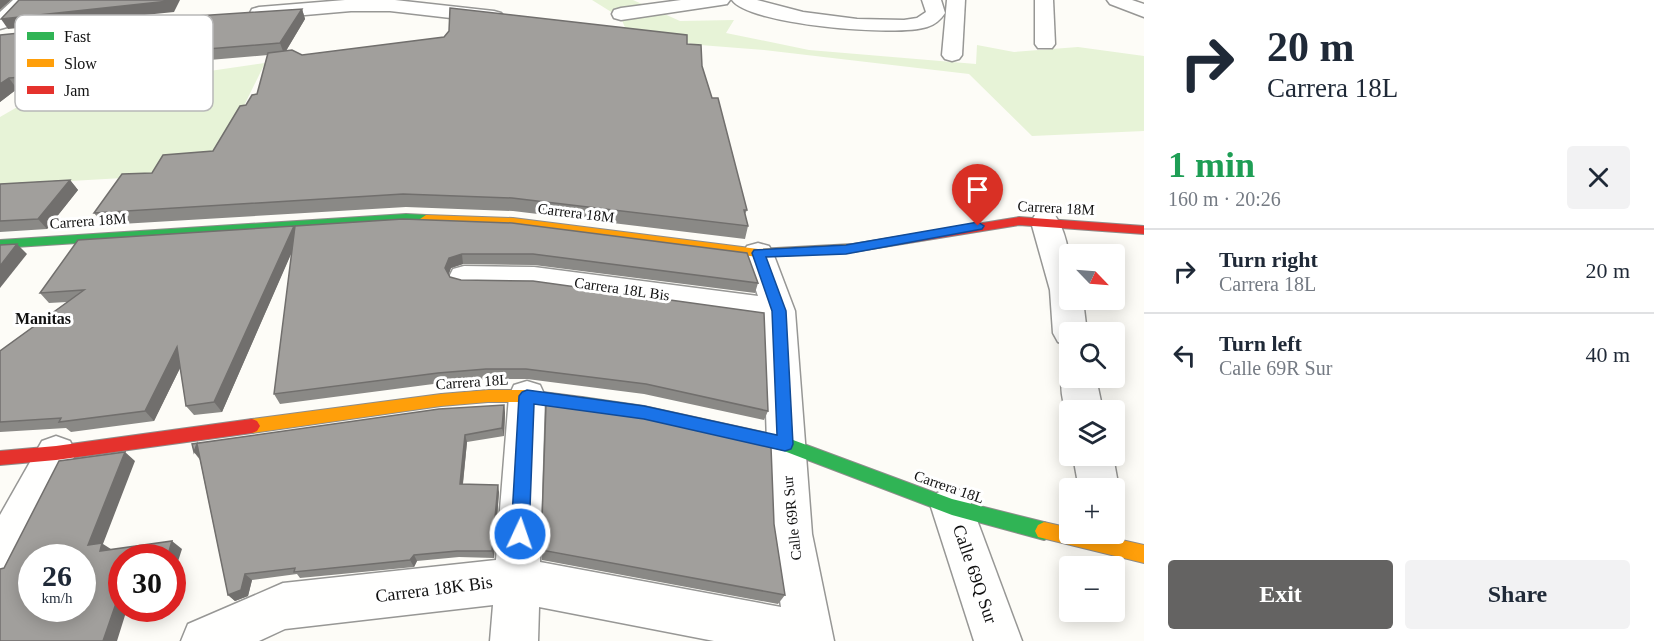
<!DOCTYPE html>
<html lang="en">
<head>
<meta charset="utf-8">
<style>
  :root { --surface:#fff; --page:#f2f2f3; --text:#1f2937; --muted:#747a83; --line:#e0e1e3; --accent:#646362 }
  body { margin:0; font-family:"Times New Roman",serif; background:var(--page); color:var(--text); height:100vh; display:flex; flex-direction:column; font-size:22px; white-space:nowrap }
  * { box-sizing:border-box; margin:0 }
  p { font-size:20px; color:var(--muted) }
  .icon { flex:none; width:33px; height:33px; fill:none; stroke:currentColor; stroke-width:2; stroke-linecap:round; stroke-linejoin:round }
  .map { position:relative; flex:1; overflow:hidden }
  .panel { display:flex; flex-direction:column; background:var(--surface); width:510px }
  .panel>* { flex:none }
  .banner { background:#fff; color:var(--text); overflow:hidden }
  .needle { width:39px; rotate:115deg }
  .fabs { position:absolute; left:1059px; top:244px; display:grid; gap:12px }
  .fabs a { display:grid; place-items:center; width:66px; height:66px; border-radius:6px; background:var(--surface); box-shadow:0 3px 15px #0003; font-size:30px }
  .speed { position:absolute; left:18px; top:544px; display:flex; gap:12px; font-size:30px; font-weight:700; text-align:center }
  .speed>* { display:grid; place-content:center; width:78px; height:78px; border-radius:50%; background:var(--surface); box-shadow:0 3px 15px #0003; line-height:1 }
  .speed small { font-size:15px; font-weight:400 }
  .speed .limit { border:9px solid #d22; background:#fff; color:#111 }
  .pin { position:absolute; display:grid; place-items:center; width:51px; height:51px; color:#fff; margin:-62px -26px; border-radius:50% 50% 50% 0; rotate:-45deg; box-shadow:0 0 6px #0007 }
  .pin .icon { rotate:45deg }
  .me { position:absolute; width:66px; margin:-33px; rotate:3deg; stroke-linejoin:round; filter:drop-shadow(0 0 4px #0008) }
  .turn { display:flex; align-items:center; gap:21px; height:126px; padding:0 24px; font-size:27px }
  .turn .icon { width:78px; height:78px; stroke-width:2.5 }
  .turn b { display:block; font-size:42px; line-height:51px }
  .round { display:grid; place-items:center; flex:none; width:63px; height:63px; border-radius:6px; background:var(--page) }
  .head { display:flex; align-items:center; justify-content:space-between; height:102px; padding:0 24px }
  h1 { font-size:36px; font-weight:600; line-height:45px; color:#1e9e55 }
  .button { display:flex; gap:12px; margin-top:auto; padding:12px 24px }
  .button a { flex:1; height:69px; border-radius:6px; background:var(--accent); color:#fff; font-size:24px; font-weight:600; line-height:69px; text-align:center }
  .button a+a { background:var(--page); color:var(--text) }
  ul { padding:0; list-style:none }
  li { display:flex; align-items:center; gap:18px; height:84px; padding:0 24px; border-top:2px solid var(--line) }
  li div { flex:1 }
  li b { display:block; font-size:22px }
  li em { font-style:normal }
  main { display:flex; flex:1; min-height:0 }
  .map>svg:first-child { display:block }
</style>
</head>
<body>
<main>
<div class="map">
<svg width="1144" height="641" viewBox="0 0 1144 641">
  <rect width="100%" height="100%" fill="#fdfcf7"/>
  <!-- green -->
  <g fill="#e7f3d7">
    <polygon points="592,0 633,0 680,21 734,20 726,33 809,50 976,64 977,45 1014,52 1078,47 1144,56 1144,131 1032,136 969,74 764,50 700,45 633,33 626,30 621,18"/>
    <polygon points="153,53 189,60 189,74 265,63 211,173 0,185 0,117 33,98 54,95 73,81 144,76"/>
  </g>
  <g fill="none" stroke-linecap="round" stroke-linejoin="round">
    <defs>
      <g id="street">
        <polygon points="13,0 32,0 7,27 0,29 0,12"/>
        <polygon points="98,0 116,0 94,33 80,33 77,29"/>
        <polygon points="345,0 395,0 494,11 501,13 504,17 501,21 494,23 390,11 351,11 259,19 252,17 250,13 252,9 259,7"/>
        <polygon points="681,0 730,0 727,4 721,5 621,20 614,18 612,14 614,10 621,8"/>
        <path d="M732,0h25l46,12 54,7 47,1 13,-2 9,-6 -4,-12h19l4,13c-4,6 -10,12 -18,14 -30,10 -178,-2 -195,-27z"/>
        <polygon points="947,0 965,0 962,55 959,59 952,61 945,59 942,55"/>
        <polygon points="1035,0 1053,0 1055,44 1052,48 1038,48 1035,44"/>
        <polygon points="1107,0 1132,0 1144,4 1144,17 1110,4"/>
        <path d="M1045,213l10,2c17,27 15,55 15,85h13l4,33h-17v13l-12,-4 -5,-9 -3,-43 -19,-68 4,-7z"/>
        <polygon points="758,243 769,246 773,253 795,311 812,534 834,641 714,641 539,607 538,641 490,641 493,605 285,629 259,641 181,641 188,624 283,583 496,560 509,396 514,385 527,381 540,385 545,396 540,562 781,607 770,534 763,321 534,289 464,288 453,285 449,277 453,269 464,266 534,267 758,296 743,253 747,246"/>
        <path d="M1070,366v12h26l7,33h-33v8c-8,-15 -12,-36 -5,-51z"/>
        <polygon points="56,436 70,441 76,453 16,574 0,580 0,515 42,441"/>
        <polygon points="1073,456 1113,456 1119,489 1114,500 1114,489 1079,489"/>
        <polygon points="952,487 967,493 1022,641 974,641 931,507 937,493"/>
      </g>
      <g id="fast">
        <polygon points="406,214 426,215 432,219 426,223 406,222 0,248 0,240"/>
        <polygon points="582,397 644,406 785,437 952,499 1044,522 1050,525 1053,531 1050,537 1044,540 952,515 784,451 644,418 582,409 577,407 574,403 577,399"/>
      </g>
      <g id="slow">
        <polygon points="426,215 513,218 758,249 853,244 859,248 853,252 758,257 513,226 422,222 420,219"/>
        <polygon points="488,390 527,390 582,397 587,399 590,403 587,407 582,409 527,402 488,402 441,406 252,433 247,431 244,426 247,421 252,419 441,394"/>
        <polygon points="1044,522 1070,528 1070,534 1095,534 1144,545 1144,563 1038,537 1035,531 1038,525"/>
      </g>
      <g id="jam">
        <polygon points="1019,217 1144,226 1144,234 1019,225 853,252 847,248 853,244"/>
        <polygon points="252,419 257,421 260,426 257,431 252,433 56,460 0,465 0,451 56,446"/>
      </g>
    </defs>
    <!-- street casing -->
    <use href="#street" stroke="#979795" stroke-width="3"/>
    <!-- fast casing -->
    <use href="#fast" stroke="#8e8d8b" stroke-width="2"/>
    <!-- slow casing -->
    <use href="#slow" stroke="#8e8d8b" stroke-width="2"/>
    <!-- jam casing -->
    <use href="#jam" stroke="#8e8d8b" stroke-width="2"/>
    <!-- street -->
    <use href="#street" fill="#fffffe" fill-rule="evenodd"/>
    <!-- fast -->
    <use href="#fast" fill="#30b455" fill-rule="evenodd"/>
    <!-- slow -->
    <use href="#slow" fill="#ff9f0a" fill-rule="evenodd"/>
    <!-- jam -->
    <use href="#jam" fill="#e5322d" fill-rule="evenodd"/>
  </g>
  <!-- wall -->
  <g fill="#8a8986">
    <polygon points="302,9 305,19 286,51 302,55 687,44 702,66 747,210 745,214 748,226 745,239 513,211 406,207 104,225 94,213 152,173 213,151 246,105 257,94 268,55 128,67 57,77 51,80 46,87 17,89 0,102 0,35"/>
    <polygon points="70,180 78,190 47,229 0,232 0,184"/>
    <polygon points="403,219 758,283 755,293 534,265 463,264 451,268 449,274 450,277 768,411 764,420 644,394 527,379 488,379 441,383 280,404 274,394 292,251 222,412 194,415 186,406 180,368 154,421 71,432 66,428 0,432 0,351 67,302 49,303 40,293 295,228"/>
    <polygon points="504,405 505,413 504,436 467,442 463,484 499,492 494,558 459,557 417,561 414,567 300,578 297,574 252,580 248,596 235,601 228,595 200,460 194,452"/>
    <polygon points="774,524 785,595 778,604 542,560 541,550"/>
  </g>
  <!-- shaded-wall -->
  <g fill="#716f6d">
    <polygon points="0,0 11,0 0,10"/>
    <polygon points="170,0 180,0 174,12 8,29 1,19"/>
    <polygon points="302,9 305,19 284,54 280,43"/>
    <polygon points="122,56 128,67 57,77 51,80 46,87 39,76 44,69 50,66"/>
    <polygon points="9,78 17,89 0,102 0,84"/>
    <polygon points="70,180 78,190 47,229 38,219"/>
    <polygon points="294,226 299,236 222,412 214,402"/>
    <polygon points="17,244 27,254 0,288 0,266"/>
    <polygon points="462,254 463,264 451,268 447,278 445,268 449,258"/>
    <polygon points="177,347 185,358 154,421 145,411"/>
    <polygon points="504,405 505,413 504,436 502,428"/>
    <polygon points="465,435 467,442 462,491 460,484"/>
    <polygon points="197,444 201,460 194,452"/>
    <polygon points="125,452 135,461 103,544 114,551 111,559 88,545"/>
    <polygon points="498,485 499,492 494,558 492,551"/>
    <polygon points="172,541 182,549 172,580 172,558 167,558"/>
    <polygon points="414,555 417,561 414,567 410,560"/>
    <polygon points="245,574 252,580 248,596 235,601 228,595"/>
    <polygon points="121,586 122,609 127,609 117,641 103,641"/>
  </g>
  <!-- building -->
  <g fill="#a19f9c" stroke="#716f6d" stroke-width="1.5" fill-rule="evenodd">
    <polygon points="19,0 170,0 169,1 1,19"/>
    <polygon points="450,8 687,35 687,44 701,45 702,66 712,98 718,98 747,210 744,210 748,226 512,198 403,194 94,213 122,174 152,173 163,155 213,151 240,106 246,105 252,95 257,94 268,53 292,50 302,55 444,37 449,31"/>
    <polygon points="302,9 280,43 122,56 50,66 44,69 39,76 9,78 0,84 0,35 166,18"/>
    <polygon points="70,180 38,219 0,221 0,184"/>
    <polygon points="403,219 512,223 747,253 758,283 533,254 462,254 449,258 445,268 450,277 461,280 533,281 764,313 768,411 646,384 526,369 486,369 438,373 274,394 295,226"/>
    <polygon points="294,226 214,402 186,406 177,347 145,411 59,422 61,418 0,422 0,351 84,290 40,293 78,240"/>
    <polygon points="17,244 0,266 0,245"/>
    <polygon points="546,404 646,418 771,447 774,524 785,595 541,550"/>
    <polygon points="504,405 502,428 465,435 460,484 498,485 492,551 457,551 414,555 410,560 294,572 295,568 245,574 241,590 228,595 197,444 194,452 192,444 439,409"/>
    <path d="M125,452l-37,93 14,-2 -2,8 72,-10 -5,17h-45v28l-19,55h-103v-72l4,-1 55,-107zM32,558h50v51h-50z"/>
  </g>
  <!-- route -->
  <polygon fill="#1a73e8" stroke="#114b97" stroke-width="1.5" points="978,222 984,226 982,229 846,254 766,257 786,311 793,444 791,449 785,451 644,419 534,404 529,534 527,540 520,542 514,540 511,534 519,396 522,392 527,390 644,406 777,435 772,311 752,253 754,250 846,245"/>
  <g text-anchor="middle" stroke-width="6" stroke-linejoin="round" paint-order="stroke">
    <!-- street labels -->
    <g font-size="15" fill="#111" stroke="#fff">
      <text transform="translate(1056 208) rotate(3)" y="5">Carrera 18M</text>
      <text transform="translate(576 213) rotate(7)" y="5">Carrera 18M</text>
      <text transform="translate(88 221) rotate(-4)" y="5">Carrera 18M</text>
      <text transform="translate(622 289) rotate(8)" y="5">Carrera 18L Bis</text>
      <text transform="translate(472 382) rotate(-4)" y="5">Carrera 18L</text>
      <text transform="translate(949 487) rotate(19)" y="5">Carrera 18L</text>
      <text transform="translate(792 518) rotate(-96)" y="5">Calle 69R Sur</text>
    </g>
    <!-- neighbourhood labels -->
    <g font-size="16" font-weight="bold" fill="#111" stroke="#fff">
      <text x="43" y="324">Manitas</text>
    </g>
    <!-- near-street labels -->
    <g font-size="18" fill="#111" stroke="#fff">
      <text transform="translate(975 574) rotate(71)" y="6">Calle 69Q Sur</text>
      <text transform="translate(434 589) rotate(-7)" y="6">Carrera 18K Bis</text>
    </g>
  </g>
  <!-- legend -->
  <rect x="15" y="15" width="198" height="96" rx="9" fill="#fff" stroke="#b8b8b8" stroke-width="1.5"/>
  <rect x="27" y="32" width="27" height="8" fill="#30b455"/>
  <rect x="27" y="59" width="27" height="8" fill="#ff9f0a"/>
  <rect x="27" y="86" width="27" height="8" fill="#e5322d"/>
  <g font-size="16" fill="#111">
    <text x="64" y="42">Fast</text>
    <text x="64" y="69">Slow</text>
    <text x="64" y="96">Jam</text>
  </g>
</svg>
<div class="fabs">
<a><svg class="needle" viewBox="-14 -14 28 28"><path d="M0-13l5 13h-10z" fill="#e53935"/><path d="M0 13l5-13h-10z" fill="#747a83"/></svg></a>
<a><svg class="icon" aria-label="search" viewBox="0 0 24 24"><circle cx="10" cy="10" r="6"/><path d="M15 15l6 6"/></svg></a>
<a><svg class="icon" aria-label="layers" viewBox="0 0 24 24"><path d="M12 4l9 5-9 5-9-5zM3 14l9 5 9-5"/></svg></a>
<a>+</a>
<a>−</a>
</div>
<div class="speed"><div>26<small>km/h</small></div><div class="limit">30</div></div>
<div class="pin" style="left:978px;top:226px;background:#d93025"><svg class="icon" aria-label="arrive" viewBox="0 0 24 24"><path d="M6 21V4h12l-3 4 3 4H6"/></svg></div>
<svg class="me" style="left:520px;top:534px" viewBox="-20 -20 40 40"><circle r="17" fill="#1a73e8" stroke="#fff" stroke-width="3"/><path d="M0-11L8 9 0 5-8 9z" fill="#fff"/></svg>
</div>
<section class="panel">
<div class="banner">
<div class="turn"><svg class="icon" aria-label="right" viewBox="0 0 24 24"><path d="M7 20v-9h11M14 6l5 5-5 5"/></svg><div><b>20 m</b>Carrera 18L</div></div>
</div>
<div class="head"><div><h1>1 min</h1><p>160 m · 20:26</p></div><a class="round"><svg class="icon" aria-label="close" viewBox="0 0 24 24"><path d="M6 6l12 12M18 6L6 18"/></svg></a></div>
<ul>
<li><svg class="icon" aria-label="right" viewBox="0 0 24 24"><path d="M7 20v-9h11M14 6l5 5-5 5"/></svg><div><b>Turn right</b><p>Carrera 18L</p></div><em>20 m</em></li>
<li><svg class="icon" aria-label="left" viewBox="0 0 24 24"><path d="M17 20v-9H6M10 6l-5 5 5 5"/></svg><div><b>Turn left</b><p>Calle 69R Sur</p></div><em>40 m</em></li>
</ul>
<div class="button"><a>Exit</a><a>Share</a></div>
</section>
</main>
</body>
</html>
